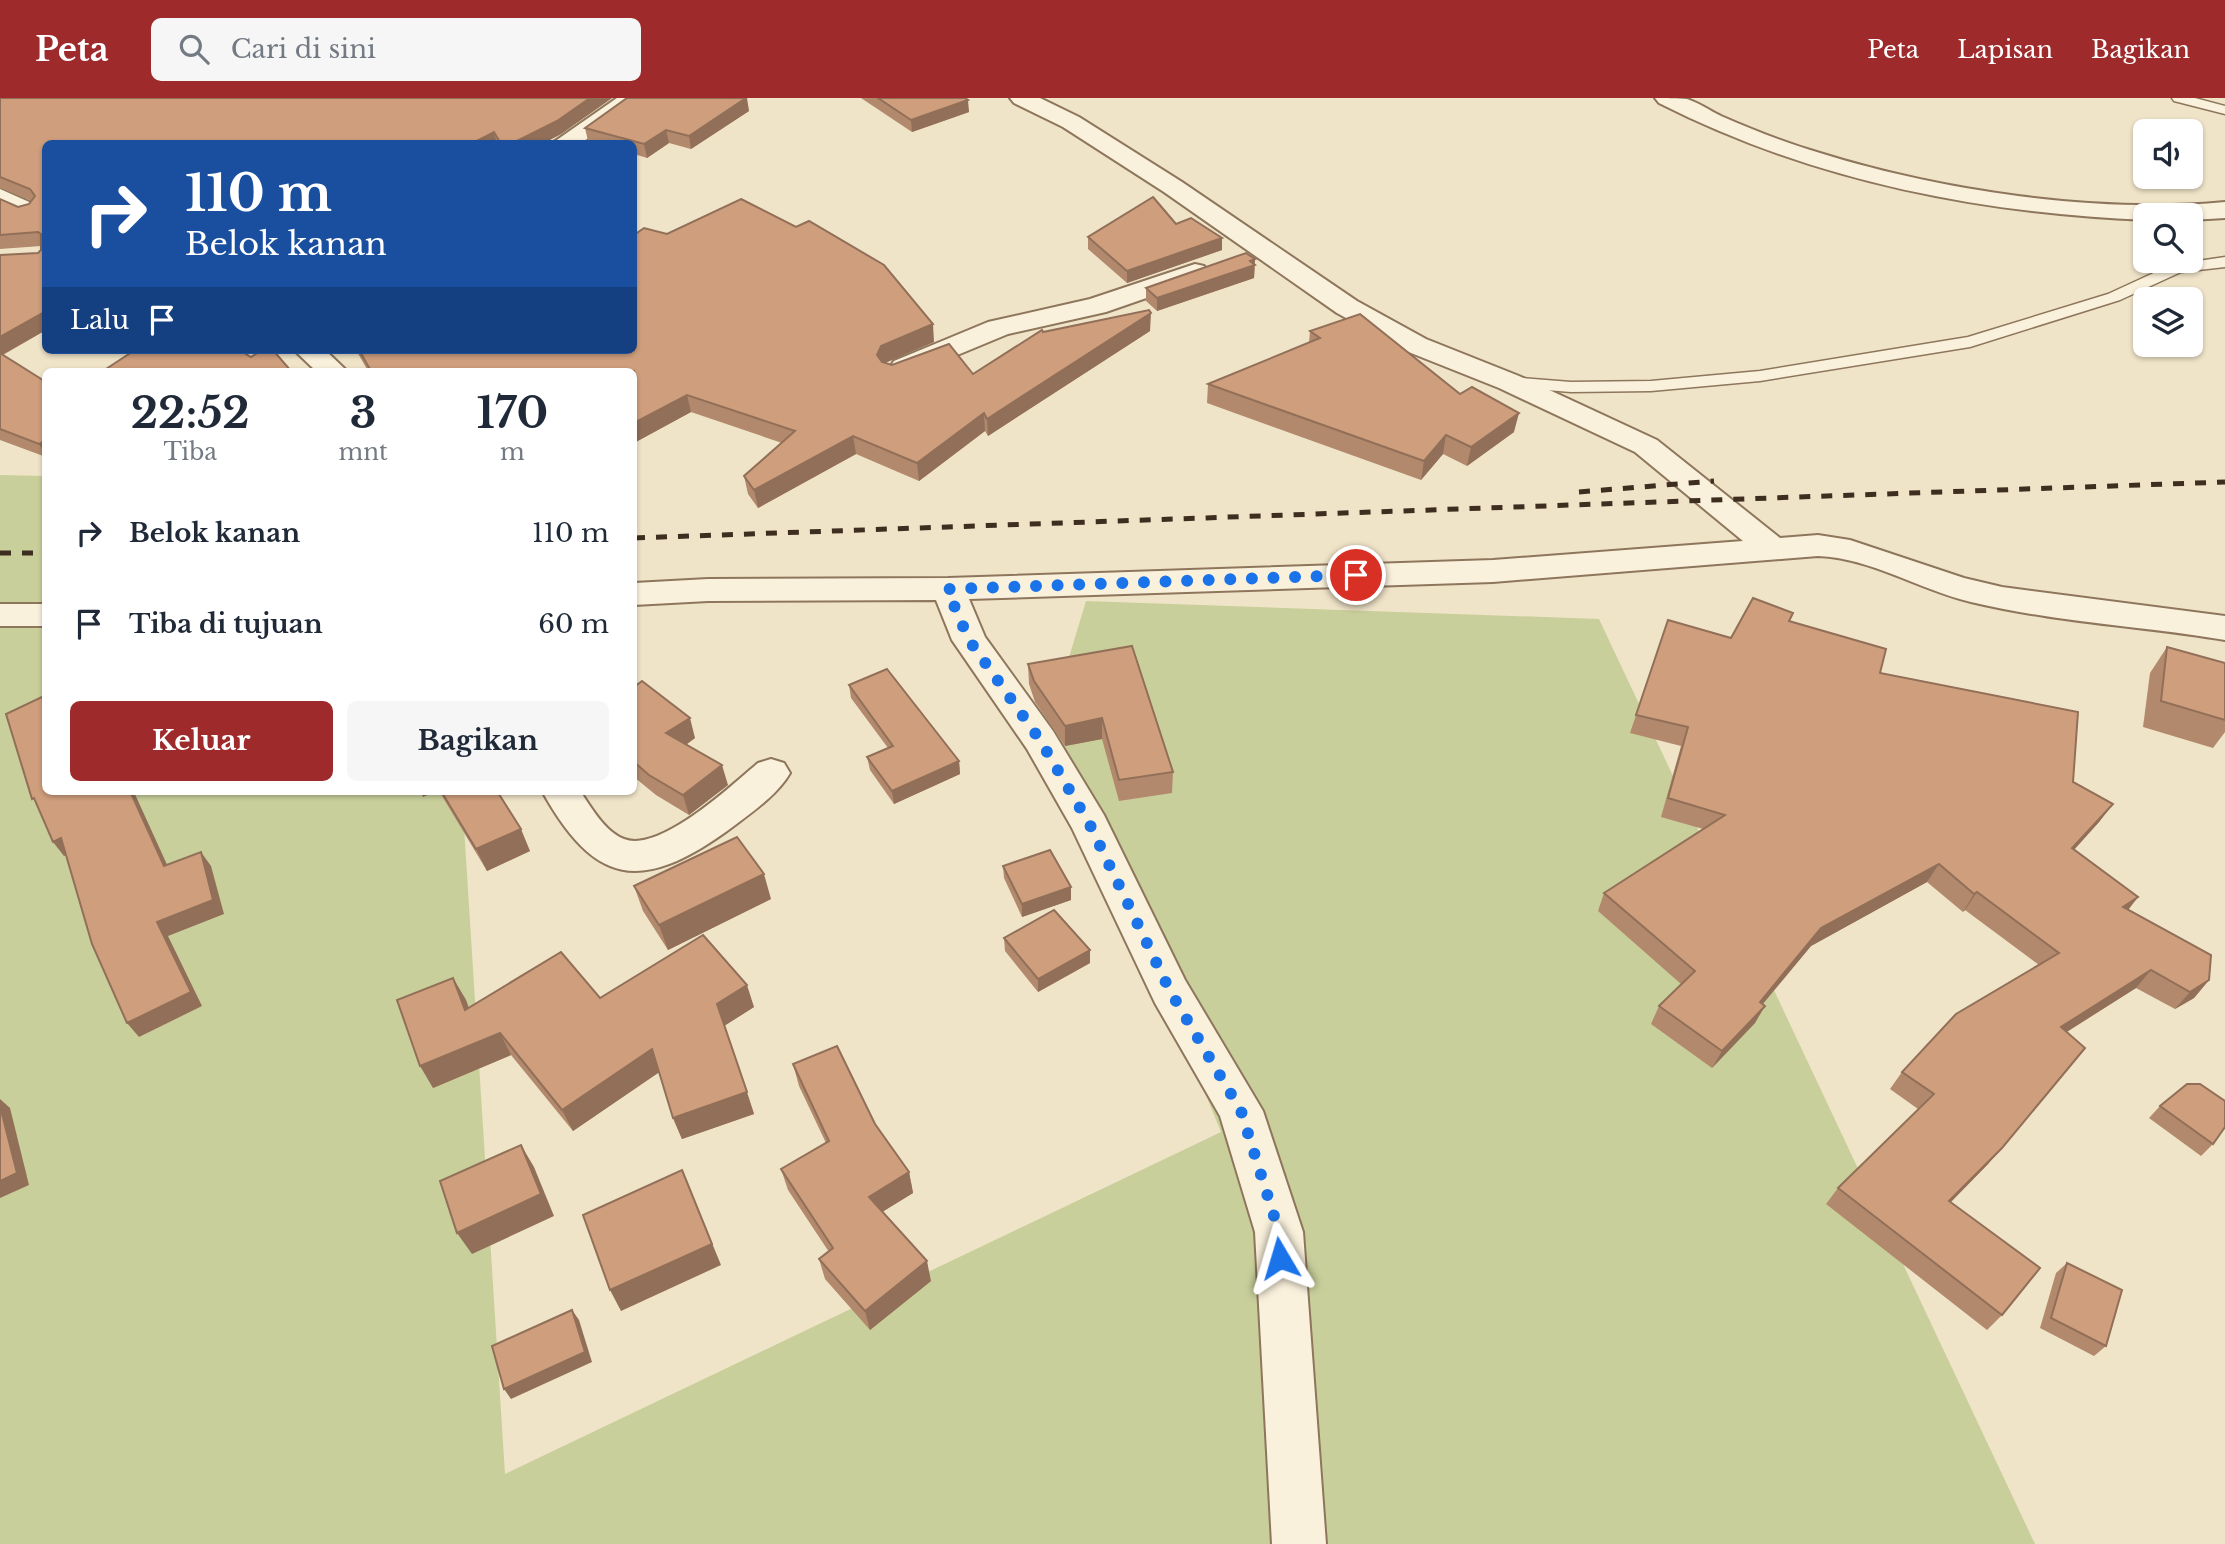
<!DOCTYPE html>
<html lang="id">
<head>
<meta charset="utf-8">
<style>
  :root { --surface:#fff; --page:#f6f6f7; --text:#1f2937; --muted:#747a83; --accent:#9e2a2b }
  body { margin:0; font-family:"Libre Baskerville",serif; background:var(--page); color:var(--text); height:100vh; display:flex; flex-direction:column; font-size:26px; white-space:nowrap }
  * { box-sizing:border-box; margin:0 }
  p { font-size:23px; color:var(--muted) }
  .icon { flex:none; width:38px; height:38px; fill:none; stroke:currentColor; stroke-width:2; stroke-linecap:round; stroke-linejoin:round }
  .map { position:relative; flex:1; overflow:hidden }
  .panel { position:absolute; left:42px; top:270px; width:595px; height:427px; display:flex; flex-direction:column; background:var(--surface); border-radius:10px; box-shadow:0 2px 5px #0004 }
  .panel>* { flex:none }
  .hud { position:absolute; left:42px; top:42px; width:595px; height:214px; border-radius:10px; box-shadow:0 2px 5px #0004; background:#1a4fa0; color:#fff; overflow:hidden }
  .buttons { position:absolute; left:2133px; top:21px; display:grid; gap:14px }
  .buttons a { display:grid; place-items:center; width:70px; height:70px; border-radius:10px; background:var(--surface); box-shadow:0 2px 5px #0004; font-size:35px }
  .pin { position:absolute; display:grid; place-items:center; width:60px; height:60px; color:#fff; margin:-30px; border:4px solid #fff; border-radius:50%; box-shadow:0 2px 7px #0007 }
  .me { position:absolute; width:77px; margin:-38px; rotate:353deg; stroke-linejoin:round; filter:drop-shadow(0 0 5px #0008) }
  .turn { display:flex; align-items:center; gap:24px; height:147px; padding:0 28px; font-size:32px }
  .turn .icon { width:91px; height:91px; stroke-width:2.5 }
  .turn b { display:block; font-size:49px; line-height:60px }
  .then { display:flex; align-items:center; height:66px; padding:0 28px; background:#0003; gap:14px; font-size:26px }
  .eta { display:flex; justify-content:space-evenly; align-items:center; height:119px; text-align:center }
  .eta b { font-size:42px; font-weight:700; line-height:49px }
  .action { display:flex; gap:14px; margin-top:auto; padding:14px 28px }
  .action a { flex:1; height:80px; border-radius:10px; background:var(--accent); color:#fff; font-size:28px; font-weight:700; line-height:80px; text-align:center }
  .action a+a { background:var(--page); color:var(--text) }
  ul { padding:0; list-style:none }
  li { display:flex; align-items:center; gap:21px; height:91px; padding:0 28px }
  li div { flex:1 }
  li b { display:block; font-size:26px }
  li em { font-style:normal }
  header { display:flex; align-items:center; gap:42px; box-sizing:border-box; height:98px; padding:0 35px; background:var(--accent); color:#fff }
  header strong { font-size:33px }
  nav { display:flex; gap:38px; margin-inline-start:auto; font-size:24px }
  .search { width:490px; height:63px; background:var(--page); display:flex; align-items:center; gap:18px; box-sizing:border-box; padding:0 24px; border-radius:10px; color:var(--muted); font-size:26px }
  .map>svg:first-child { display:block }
</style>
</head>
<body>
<header>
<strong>Peta</strong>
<div class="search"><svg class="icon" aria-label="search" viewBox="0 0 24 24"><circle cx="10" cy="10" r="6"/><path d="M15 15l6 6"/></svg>Cari di sini</div>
<nav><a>Peta</a><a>Lapisan</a><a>Bagikan</a></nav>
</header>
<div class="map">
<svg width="2225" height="1446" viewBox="0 0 2225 1446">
  <rect width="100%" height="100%" fill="#f0e4c8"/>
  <!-- green -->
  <polygon fill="#c9cf9b" points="0,377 45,378 46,693 445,693 463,713 505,1376 1221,1034 1051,619 1086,503 1599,521 2035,1446 0,1446"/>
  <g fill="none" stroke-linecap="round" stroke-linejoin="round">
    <defs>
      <g id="service">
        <polygon points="2172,0 2195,0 2225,8 2225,16 2174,3"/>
        <polygon points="2225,159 2225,169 2181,174 2120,202 1970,249 1760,283 1651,293 1571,294 1509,289 1500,284 1509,279 1571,284 1651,283 1760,273 1968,239 2108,196 2171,167"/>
      </g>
      <g id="minor">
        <polygon points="617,0 645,0 580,46 551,46"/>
        <path d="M1010,0h30l39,19 103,65 175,119 69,38 93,37 138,64 123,98 38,-3 32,5 114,38 38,9 223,29v24c-84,-14 -171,-18 -254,-38 -51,-12 -100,-44 -153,-46l-325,26 -524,17 16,38 68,94 51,84 81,165 78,131 40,121 23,312h-54l-17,-312 -35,-116 -65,-113 -83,-175 -45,-79 -75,-109 -16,-40 -228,1 -74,4v-22l74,-4 240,-1 545,-18 250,-19 -108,-89 -136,-64 -93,-37 -69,-38 -173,-121 -101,-65 -49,-24z"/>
        <polygon points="0,91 36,107 40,112 36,117 27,120 0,109"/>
        <polygon points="1195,166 1204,168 1208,174 1204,180 1106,214 1008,236 914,275 904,278 894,275 890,269 894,263 988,224 1090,201"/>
        <polygon points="294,252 325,252 347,273 316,273"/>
        <rect x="0" y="506" width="46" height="22"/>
        <path d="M771,661l13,4 6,10c-13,23 -42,42 -63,58 -88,63 -133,53 -185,-40h38c11,16 25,41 44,48 36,14 108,-54 134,-76z"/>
      </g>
      <path id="tertiary" d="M1655,0c10,0 23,0 32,1 12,4 22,11 34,17 32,14 65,27 99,37 122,38 277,61 405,49v16l-34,2v-5h-45v5c-170,-7 -335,-40 -487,-117z"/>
    </defs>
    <!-- service casing -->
    <use href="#service" stroke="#8d765c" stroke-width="3"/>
    <!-- minor casing -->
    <use href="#minor" stroke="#8d765c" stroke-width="4"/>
    <!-- tertiary casing -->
    <use href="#tertiary" stroke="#8d765c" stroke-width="4"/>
    <!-- service -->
    <use href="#service" fill="#faf1dc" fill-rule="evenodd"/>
    <!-- minor -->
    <use href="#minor" fill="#faf1dc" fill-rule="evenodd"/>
    <!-- tertiary -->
    <use href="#tertiary" fill="#faf1dc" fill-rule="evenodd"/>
    <!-- rail -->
    <g stroke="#3d2e20" stroke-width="5" stroke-dasharray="11 11" stroke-linecap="butt">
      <polyline points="1579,394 1714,383"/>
      <polyline points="634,440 2225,384"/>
      <polyline points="0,455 46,455"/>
    </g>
  </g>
  <!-- wall -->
  <g fill="#b2896c">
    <polygon points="0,0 612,0 561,36 542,46 46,46 46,232 3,257 46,284 46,359 0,342 0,157 38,155 41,152 41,148 0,151 0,101 18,109 29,106 32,103 0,90"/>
    <polygon points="861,0 965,0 969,14 912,34"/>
    <polygon points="749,13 691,51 669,45 647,60 634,56 634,46 596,46 588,43 585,30"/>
    <polygon points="1176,126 1222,140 1222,152 1127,185 1088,151 1088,139"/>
    <polygon points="1255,161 1254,180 1157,213 1146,203 1146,190"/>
    <polygon points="1150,233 988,338 985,333 919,383 856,356 758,410 748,396 744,378 782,345 691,314 634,345 634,273 368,273 356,252 634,252 934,244 884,265 892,267 973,276 1043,234"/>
    <polygon points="1310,233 1460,296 1514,334 1467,368 1443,356 1421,382 1207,305 1208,286 1309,245"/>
    <polygon points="1793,515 1789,523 1880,575 2113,706 2099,724 2074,752 2138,799 2128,812 2209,882 2194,900 2175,911 2136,890 2067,934 1988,1066 1951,1104 2002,1217 1987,1232 1826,1106 1838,1090 1918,1011 1890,991 1902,974 2039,867 1965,812 1963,814 1927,784 1811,848 1763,906 1755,925 1712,970 1651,926 1659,908 1681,886 1598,813 1604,795 1703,731 1661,719 1681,648 1630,635 1668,522 1731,540"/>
    <polygon points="2167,549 2225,565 2225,634 2213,650 2143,629 2150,575"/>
    <polygon points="1028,566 1173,674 1172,695 1119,703 1102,641 1065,648 1035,604 1029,586"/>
    <polygon points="849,587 959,663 960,676 894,706 870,672 867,659 888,650 851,600"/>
    <polygon points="634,589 695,640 686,647 728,687 689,717 656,697 634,679"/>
    <polygon points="439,693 497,693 530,753 487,773"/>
    <polygon points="1003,768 1071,802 1022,819 1004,780"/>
    <polygon points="634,788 771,801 668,852 643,813"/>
    <polygon points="1004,840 1090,865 1038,894 1005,853"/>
    <polygon points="453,880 466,902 469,910 600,900 754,909 724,928 754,1016 682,1041 673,1020 659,974 573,1033 511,957 433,990"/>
    <polygon points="793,966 875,1026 909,1074 913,1095 882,1114 931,1183 870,1232 825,1181 819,1161 829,1154 788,1092 781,1071 826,1045 799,988"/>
    <polygon points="2160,1008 2213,1046 2201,1058 2149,1020"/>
    <polygon points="2067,1165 2106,1248 2094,1258 2040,1230 2056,1175"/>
  </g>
  <!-- shaded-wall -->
  <g fill="#916f58">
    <polygon points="590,0 612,0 561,36 542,46 511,46"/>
    <polygon points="747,0 749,13 691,51 689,38"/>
    <polygon points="968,2 969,14 912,34 911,22"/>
    <polygon points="666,32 669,45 647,60 644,46"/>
    <polygon points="494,34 497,46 471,46"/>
    <polygon points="1222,140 1222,152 1127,185 1127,173"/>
    <polygon points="1255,161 1254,180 1157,213 1157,200"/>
    <polygon points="46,213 46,232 0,258 0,239"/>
    <polygon points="1151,215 1150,233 988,338 987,321"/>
    <polygon points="933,226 934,244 883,266 877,257 881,248"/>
    <polygon points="687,297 691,314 634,345 634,325"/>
    <polygon points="984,315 985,333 919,383 917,365"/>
    <polygon points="1519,315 1514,334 1467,368 1471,349"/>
    <polygon points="1446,337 1443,356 1421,382 1424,363"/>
    <polygon points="853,338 856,356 758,410 754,392"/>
    <polygon points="46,342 46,356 39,346"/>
    <polygon points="690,620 695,640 672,656 666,635"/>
    <polygon points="1102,620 1102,641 1065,648 1065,628"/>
    <polygon points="959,663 960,676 894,706 892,693"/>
    <polygon points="722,667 728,687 689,717 683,697"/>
    <polygon points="130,693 135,693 134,694 174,782 164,768"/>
    <polygon points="420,693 437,693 423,699"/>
    <polygon points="2113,706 2099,724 2059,768 2072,750"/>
    <polygon points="521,731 530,753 487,773 476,751"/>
    <polygon points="61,740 72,755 64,758 53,744"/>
    <polygon points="201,754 211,768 224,816 168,838 202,908 139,939 127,925 157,824"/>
    <polygon points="1939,766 1927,784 1811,848 1750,921 1760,904 1821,830"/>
    <polygon points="764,776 771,801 668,852 659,827"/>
    <polygon points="1071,789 1071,802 1022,819 1022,806"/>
    <polygon points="1977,794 1965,812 1963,814 1974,796"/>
    <polygon points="2138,799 2124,817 2123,809"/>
    <polygon points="1090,852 1090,865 1038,894 1038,881"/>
    <polygon points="2151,872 2136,890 2047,946 2061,929"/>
    <polygon points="453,880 466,902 477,935 465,912"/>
    <polygon points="2209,882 2194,900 2175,911 2190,894"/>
    <polygon points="747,887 754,909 724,928 717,906"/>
    <polygon points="1765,908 1755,925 1712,970 1722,953"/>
    <polygon points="500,935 511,957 433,990 420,968"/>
    <polygon points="652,951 661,973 573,1033 562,1012"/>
    <polygon points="747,994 754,1016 682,1041 673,1020"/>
    <polygon points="0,1001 10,1010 29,1087 0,1100"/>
    <polygon points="521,1047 534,1069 554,1118 472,1156 457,1135"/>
    <polygon points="2002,1050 1988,1066 1936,1119 1949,1103"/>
    <polygon points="682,1072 721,1167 621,1213 610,1192"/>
    <polygon points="909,1074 913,1095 874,1119 869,1099"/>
    <polygon points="927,1163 931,1183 870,1232 865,1213"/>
    <polygon points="572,1212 579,1222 592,1264 511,1301 504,1291"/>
  </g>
  <!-- building -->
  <g fill="#cf9f7d" stroke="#916f58" stroke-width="2">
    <polygon points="0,0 590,0 557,23 511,46 501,46 494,34 471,46 46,46 46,213 0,239 0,157 38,155 41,152 41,136 38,134 0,137 0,101 18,109 29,106 35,98 30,91 0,79"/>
    <polygon points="627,0 746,0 689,38 666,32 644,46 585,30"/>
    <polygon points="878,0 965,0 968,2 911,22"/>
    <polygon points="1153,99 1176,126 1191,120 1222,140 1127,173 1088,139"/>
    <polygon points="741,101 796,129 809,123 884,167 933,226 881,248 877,257 882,264 892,267 949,246 973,276 1042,232 1043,234 1149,212 1151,215 987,321 984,315 917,365 853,338 754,392 744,378 795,333 687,297 634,325 634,273 371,273 359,252 634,252 634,137 644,130 667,136"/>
    <polygon points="1246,155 1255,161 1250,163 1255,167 1157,200 1146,190"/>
    <polygon points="1360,216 1460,296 1472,289 1519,315 1471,349 1446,337 1424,363 1208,286 1320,240 1310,233"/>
    <polygon points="135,252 239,252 251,259 262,252 273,252 291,273 103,273"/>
    <polygon points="0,255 46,284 46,342 39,346 0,331"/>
    <polygon points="1753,500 1793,515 1789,523 1886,551 1880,575 2078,614 2073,684 2113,706 2072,750 2138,799 2123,809 2211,857 2209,882 2190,894 2151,872 2061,929 2085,950 2002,1050 1949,1103 2040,1170 2002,1217 1838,1090 1934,996 1902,974 1956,916 2059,855 1977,794 1974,796 1939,766 1821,830 1760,904 1765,908 1722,953 1659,908 1695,873 1604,795 1725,717 1668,700 1688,629 1636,617 1668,522 1731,540"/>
    <polygon points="1132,548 1173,674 1119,682 1102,620 1065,628 1034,583 1028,566"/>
    <polygon points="2167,549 2225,565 2225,622 2161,603"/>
    <polygon points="887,571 959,663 892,693 867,659 893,648 849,587"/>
    <polygon points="642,583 690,620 666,635 722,667 683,697 649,677 634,664 634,589"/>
    <polygon points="46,597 46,693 130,693 164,768 201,754 213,802 157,824 191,894 127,925 92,846 61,740 53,744 34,700 32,701 6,616"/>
    <polygon points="441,693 497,693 521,731 476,751"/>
    <polygon points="737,739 764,776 659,827 634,788"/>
    <polygon points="1050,752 1071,789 1022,806 1003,768"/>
    <polygon points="1054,812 1090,852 1038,881 1004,840"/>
    <polygon points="703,837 747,887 717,906 747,994 673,1020 652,951 562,1012 500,935 420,968 397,902 453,880 465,912 561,854 600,900"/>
    <polygon points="837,948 875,1026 909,1074 869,1099 927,1163 865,1213 819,1161 833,1150 781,1071 829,1043 793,966"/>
    <polygon points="2187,986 2200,986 2225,1003 2225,1029 2213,1046 2160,1008"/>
    <polygon points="0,1008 17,1075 0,1083"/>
    <polygon points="521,1047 541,1096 457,1135 440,1083"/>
    <polygon points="682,1072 712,1146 610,1192 583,1117"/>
    <polygon points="2067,1165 2122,1192 2106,1248 2051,1220"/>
    <polygon points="572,1212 585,1254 504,1291 492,1248"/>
  </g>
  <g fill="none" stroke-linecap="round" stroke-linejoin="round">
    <!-- route -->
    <polyline stroke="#1a73e8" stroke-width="12" stroke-dasharray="0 21.6" points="1280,1160 1279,1134 1241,1013 1170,893 1090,727 1040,642 969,542 947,491 1356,477"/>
  </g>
</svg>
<div class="buttons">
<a><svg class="icon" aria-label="sound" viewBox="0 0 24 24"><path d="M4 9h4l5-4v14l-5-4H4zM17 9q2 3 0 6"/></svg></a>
<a><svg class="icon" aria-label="search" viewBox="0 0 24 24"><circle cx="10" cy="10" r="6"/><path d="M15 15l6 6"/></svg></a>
<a><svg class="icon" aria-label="layers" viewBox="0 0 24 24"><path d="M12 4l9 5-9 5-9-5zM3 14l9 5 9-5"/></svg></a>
</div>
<div class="pin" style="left:1356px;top:477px;background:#d93025"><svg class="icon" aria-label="arrive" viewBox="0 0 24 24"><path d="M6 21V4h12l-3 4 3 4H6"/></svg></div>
<svg class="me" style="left:1280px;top:1160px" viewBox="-20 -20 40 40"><path d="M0-17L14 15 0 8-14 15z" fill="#1a73e8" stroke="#fff" stroke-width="4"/></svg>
<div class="hud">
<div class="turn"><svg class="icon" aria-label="right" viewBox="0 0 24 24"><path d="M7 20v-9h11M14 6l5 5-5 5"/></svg><div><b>110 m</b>Belok kanan</div></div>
<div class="then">Lalu<svg class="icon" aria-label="arrive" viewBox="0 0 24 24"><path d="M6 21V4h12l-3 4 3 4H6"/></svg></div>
</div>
<section class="panel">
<div class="eta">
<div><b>22:52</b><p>Tiba</p></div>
<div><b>3</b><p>mnt</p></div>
<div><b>170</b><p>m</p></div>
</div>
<ul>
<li><svg class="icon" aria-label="right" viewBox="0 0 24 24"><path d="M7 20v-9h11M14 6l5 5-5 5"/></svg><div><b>Belok kanan</b></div><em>110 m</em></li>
<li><svg class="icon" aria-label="arrive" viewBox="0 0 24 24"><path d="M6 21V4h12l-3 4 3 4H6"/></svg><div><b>Tiba di tujuan</b></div><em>60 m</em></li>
</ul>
<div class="action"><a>Keluar</a><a>Bagikan</a></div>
</section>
</div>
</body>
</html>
